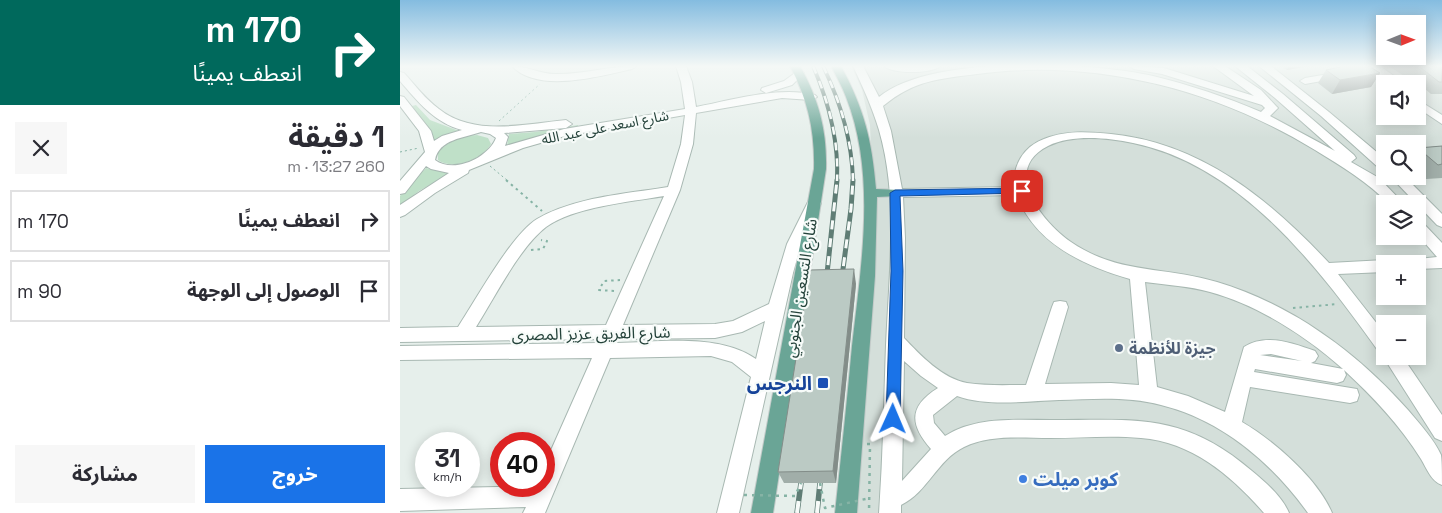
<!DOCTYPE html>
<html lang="ar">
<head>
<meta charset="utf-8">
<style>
  :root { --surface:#fff; --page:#f7f7f7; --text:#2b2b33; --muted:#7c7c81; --line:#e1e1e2; --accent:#1a73e8 }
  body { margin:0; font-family:"Space Grotesk","Noto Sans Arabic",sans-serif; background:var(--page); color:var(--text); direction:rtl; height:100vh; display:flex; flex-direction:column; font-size:19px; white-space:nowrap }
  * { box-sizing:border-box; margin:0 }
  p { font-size:16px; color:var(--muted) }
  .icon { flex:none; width:28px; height:28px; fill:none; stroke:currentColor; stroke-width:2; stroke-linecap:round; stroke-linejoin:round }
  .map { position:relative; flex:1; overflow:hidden; direction:ltr }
  .side { display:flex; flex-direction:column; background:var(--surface); width:400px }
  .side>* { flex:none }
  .top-card { background:#00695c; color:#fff; overflow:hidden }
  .needle { width:32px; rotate:89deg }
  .controls { position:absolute; left:976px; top:15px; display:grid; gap:10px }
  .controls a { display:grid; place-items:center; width:50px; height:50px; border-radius:0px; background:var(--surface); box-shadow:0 2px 12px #0003; font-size:25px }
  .speed { position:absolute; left:15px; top:432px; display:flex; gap:10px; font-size:25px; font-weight:700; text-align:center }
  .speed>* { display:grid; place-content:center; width:65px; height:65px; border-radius:50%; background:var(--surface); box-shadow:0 2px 12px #0003; line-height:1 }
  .speed small { font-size:12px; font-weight:400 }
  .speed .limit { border:8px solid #d22; background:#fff; color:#111 }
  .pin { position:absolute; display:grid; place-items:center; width:42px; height:42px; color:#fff; margin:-21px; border-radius:10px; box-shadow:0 2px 8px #0006 }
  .me { position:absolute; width:55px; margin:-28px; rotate:1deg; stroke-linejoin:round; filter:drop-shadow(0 0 4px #0008) }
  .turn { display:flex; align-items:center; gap:18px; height:105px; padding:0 15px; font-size:22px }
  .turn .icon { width:65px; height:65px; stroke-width:2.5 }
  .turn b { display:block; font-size:35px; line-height:42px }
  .round { display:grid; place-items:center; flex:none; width:52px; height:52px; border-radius:0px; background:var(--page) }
  .summary { display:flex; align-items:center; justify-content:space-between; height:85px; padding:0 15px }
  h1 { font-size:30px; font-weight:700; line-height:38px }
  .action { display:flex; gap:10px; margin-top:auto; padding:10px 15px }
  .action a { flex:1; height:58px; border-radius:0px; background:var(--accent); color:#fff; font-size:20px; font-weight:700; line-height:58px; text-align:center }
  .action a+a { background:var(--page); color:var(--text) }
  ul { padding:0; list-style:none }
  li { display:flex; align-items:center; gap:15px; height:62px; margin:0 10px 8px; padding:0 5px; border:2px solid var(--line); border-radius:0px }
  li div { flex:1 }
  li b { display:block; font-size:19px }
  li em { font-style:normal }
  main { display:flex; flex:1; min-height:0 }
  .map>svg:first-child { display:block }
</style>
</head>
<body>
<main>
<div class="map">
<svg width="1042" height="513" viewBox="0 0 1042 513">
  <rect width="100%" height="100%" fill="#e6efeb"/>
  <!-- built -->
  <path fill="#d4dfda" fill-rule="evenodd" d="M451,66h582l9,8v439h-595l25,-343 -2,-45 -8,-35zM985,84h33v32h-33zM985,144h33v32h-33zM985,204h33v32h-33zM985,264h33v32h-33zM985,324h33v32h-33z"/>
  <!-- green -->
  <g fill="#bfe0c8">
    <polygon points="16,105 30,120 59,131 33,141 31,132 12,106"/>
    <polygon points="178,125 178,126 107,146 109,134 135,132"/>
    <path d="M77,135l11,3 3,6c-8,15 -38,27 -53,16v-8c10,-11 24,-16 39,-17z"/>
    <polygon points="26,168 50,173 19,191 0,206 0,196"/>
  </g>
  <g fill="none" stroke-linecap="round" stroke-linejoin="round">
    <defs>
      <g id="minor">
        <path d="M112,66c16,0 29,9 46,8 27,0 52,-8 79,-8l-5,3c-32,7 -94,25 -120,-3z"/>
        <path d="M276,66h10l6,16 4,25c36,-7 83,-21 119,-12l2,2 -6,3 -29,-2 -86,15 -3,31 -13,46 -57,135 92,-1 18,-3 36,-17 18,-60 22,-44h10l2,3 -20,41 -8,29 -54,240h-22l34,-136 -19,-15 -21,-6 -101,2 -65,155h-22l3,-6 -126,4v-22l144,-3v-20l48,-108 -192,2v-14l198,-3 2,-4 -200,3v-14l58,-1c18,-27 53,-92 79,-108 38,-22 88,-25 131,-32l13,-43 4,-29 -120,21 -42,12 -54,22 -1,3 -33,20 -30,22 -5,2v-12l49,-32 -18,-4 -5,-3 -21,27 -5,1v-13l25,-29 -6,-21 -19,-25v-10l4,1 27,34 3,10 8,-5 20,-6c-27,-7 -44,-28 -62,-49v-9l4,1c11,12 21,26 35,36 35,28 86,15 127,11l6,4 -6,4 -62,5 4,4 -3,9 59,-17 121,-20 -4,-27zM81,132l9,2 6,4c-8,20 -42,36 -61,22 4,-21 29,-22 46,-28zM264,196l-58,129 -130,2c19,-30 43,-79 70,-100 27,-20 84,-25 118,-31zM365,321l-9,38c-37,-26 -96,-17 -140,-16l1,-4 98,-1 27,-6z"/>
        <path d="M453,66h10l16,31c52,-43 210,-35 274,-21 37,9 73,21 108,36l4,-4 -3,-3 -100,-31 -28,-5 -5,-3 35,2 90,28 -41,-30h12l36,24 15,16 2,2 -8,8 65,35 -60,-53 -40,-32h12l36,28 71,61 2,3 -5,4 28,16 25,26h-15c-21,-22 -48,-38 -74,-54 -100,-61 -220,-92 -338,-76 -39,5 -62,6 -94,32l8,25 11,58 112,-2c-1,-22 9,-40 30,-48 22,-9 44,-7 67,-5 90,9 158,65 218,129l56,-3 5,2 1,2h-6v8l-47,2 47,60v22h17l40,59v26l-7,-3 -49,-77 -2,-7 -5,-2c-60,-84 -138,-187 -246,-209 -25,-5 -60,-9 -85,3 -48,24 -5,77 23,96 48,33 94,24 146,40 74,22 140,70 191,128 11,13 26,29 33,45 1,8 1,21 1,30 -11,-4 -15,-16 -21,-26 -21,-34 -49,-63 -77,-89l2,5 -3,6 -6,2 -82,-14 -1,3 103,17 2,6 -2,6 -7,2 -100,-16 -8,35c31,18 76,57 90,91h-24c-36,-50 -86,-93 -147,-108 -33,-9 -68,-6 -102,-5 -32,1 -71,7 -102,-4l-24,19 1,8 11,13c31,-20 72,-16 108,-16 82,0 131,-8 199,51 13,11 30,25 37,42h-25c-32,-37 -72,-71 -123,-75 -30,-3 -61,0 -91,0 -27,0 -60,-4 -86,9 -27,13 -36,45 -63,58v8h-22c4,-56 5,-112 7,-168 3,-70 13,-146 -7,-215 -7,-23 -16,-43 -26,-64zM617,195c17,48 67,71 113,84l9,106 -28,-2 -66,1 23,-77 -2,-5 -6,-1 -6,1 -2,5 -26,78c-19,0 -40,1 -59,-2 -24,-4 -47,-28 -63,-45l1,-100 -2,-41zM745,282c22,3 44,4 65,10 48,13 96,44 133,77l-32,-6 4,-2 3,-5 -3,-5c-23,-8 -49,-18 -71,-4l-19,65 -37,-16 -31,-9zM871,354l31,7 -42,-6zM504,361l17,15 17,12c-29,18 -29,36 -7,61l-29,32z"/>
        <path d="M484,66h56c-9,8 -47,8 -56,0z"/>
        <polygon points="859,66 871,66 929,112 985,159 985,170 980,169 921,116"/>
        <polygon points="968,66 980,66 1005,84 992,84"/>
        <polygon points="399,70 404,73 392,85 366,93 361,90 362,88 384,81"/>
        <polygon points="940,72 944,73 945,75 944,77 905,84 900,81 905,78"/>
        <polygon points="1018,100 1042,115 1042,124 1018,108"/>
        <polygon points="990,176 1004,176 1042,214 1042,227 1037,225"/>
        <polygon points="1018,221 1023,223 1042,243 1042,268 1018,269 1018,264 1007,264 1009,260 1037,257 1018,235"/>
      </g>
      <g id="major">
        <path d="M390,66h10c19,34 27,65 26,103l-53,344h-22l63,-344c1,-38 -6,-69 -24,-103z"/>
        <path d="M431,66h10c23,43 31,74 35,123l24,1 2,3 -2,3 -23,1 -2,79 -18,237h-22c6,-56 12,-111 17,-167 9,-80 25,-171 -6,-249 -4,-11 -10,-21 -15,-31z"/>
      </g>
    </defs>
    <!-- minor casing -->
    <use href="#minor" stroke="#a8b8b2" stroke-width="2"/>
    <!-- major casing -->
    <use href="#major" stroke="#c2cac8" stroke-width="2"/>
    <!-- path-far2 -->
    <g stroke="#86b3a5" stroke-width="1" stroke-dasharray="2 3" stroke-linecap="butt">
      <polyline points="99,121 140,84"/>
      <polyline points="0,152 19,148"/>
      <polyline points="90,166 108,181"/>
    </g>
    <!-- path-far1 -->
    <g stroke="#86b3a5" stroke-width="2" stroke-dasharray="2.5 4" stroke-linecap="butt">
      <polyline points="106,180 142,211"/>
      <polyline points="131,250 143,249 147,241 141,240"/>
      <polyline points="214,291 199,290 204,281 220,280"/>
      <polyline points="893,308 938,304"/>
    </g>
    <!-- path -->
    <polyline stroke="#86b3a5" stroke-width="2.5" stroke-dasharray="3 5" stroke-linecap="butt" points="467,444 470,444 469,513"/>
    <!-- minor -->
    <use href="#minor" fill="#fff" fill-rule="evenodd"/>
    <!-- major -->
    <use href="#major" fill="#6aa596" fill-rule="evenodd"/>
    <defs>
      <g id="rail-far2">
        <path d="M413,66c16,37 26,74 24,115"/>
        <path d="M423,66c18,37 29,74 30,115"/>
      </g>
      <g id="rail-far1">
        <polyline points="426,283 437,180"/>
        <polyline points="441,284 451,209 453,180"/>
      </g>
      <g id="rail">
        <polyline points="397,513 401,483"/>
        <polyline points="417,513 420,483"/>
      </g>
    </defs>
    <!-- rail-far2 casing -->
    <use href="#rail-far2" stroke="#5f7d75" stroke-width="4"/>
    <!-- rail-far1 casing -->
    <use href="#rail-far1" stroke="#5f7d75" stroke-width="5"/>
    <!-- rail casing -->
    <use href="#rail" stroke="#5f7d75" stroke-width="5.5"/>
    <!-- rail-far2 -->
    <use href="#rail-far2" stroke="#f7fbf9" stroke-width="2.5" stroke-dasharray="8" stroke-linecap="butt"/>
    <!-- rail-far1 -->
    <use href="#rail-far1" stroke="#f7fbf9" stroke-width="3" stroke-dasharray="9" stroke-linecap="butt"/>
    <!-- rail -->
    <use href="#rail" stroke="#f7fbf9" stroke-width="4" stroke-dasharray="12" stroke-linecap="butt"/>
    <!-- path-bridge -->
    <g stroke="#86b3a5" stroke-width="2.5" stroke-dasharray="3 5" stroke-linecap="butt">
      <polyline points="420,483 425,508 470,498"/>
      <polyline points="344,495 395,496 401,483"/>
    </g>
  </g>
  <!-- wall -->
  <g fill="#a1aea9">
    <polygon points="881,66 909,66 887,70"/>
    <polygon points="994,66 1042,66 1042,94 1031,94 1012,78 1007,78 992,68"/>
    <polygon points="926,70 980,73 971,87 932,94 918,83"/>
    <polygon points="1042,146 1042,178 1026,179 1018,172 1018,148"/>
    <polygon points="456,284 436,483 384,483 378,472"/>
  </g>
  <!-- shaded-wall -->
  <g fill="#838d89">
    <polygon points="889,66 909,66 887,70"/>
    <polygon points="980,73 971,87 932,94 940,80"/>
    <polygon points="454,269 456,284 436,483 433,471"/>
  </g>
  <!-- building -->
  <g fill="#bbcac4" stroke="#838d89">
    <polygon points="945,66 969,66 980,73 940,80 926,70"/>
    <polygon points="1014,66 1042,66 1042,82 1039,82 1020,67 1015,67"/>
    <polygon points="1042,146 1042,164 1038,165 1018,148"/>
    <polygon points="454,269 433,471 378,472 410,270"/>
  </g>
  <!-- sky -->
  <linearGradient id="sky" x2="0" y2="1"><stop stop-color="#84bce0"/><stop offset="0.48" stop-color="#f4f8f6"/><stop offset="1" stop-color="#f4f8f6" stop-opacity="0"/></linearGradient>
  <rect width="1042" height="138" fill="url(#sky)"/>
  <!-- route -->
  <polygon fill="#1a73e8" stroke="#114b97" points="622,188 627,191 625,193 500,196 503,271 500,419 498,424 493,426 488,424 486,419 491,271 490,193 495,190"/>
  <!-- markers -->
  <circle fill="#5c6f8a" stroke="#f7fbf9" stroke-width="2" cx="719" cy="348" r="5"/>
  <rect fill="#1a4fb4" stroke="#f7fbf9" stroke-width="2" x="417" y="377" width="12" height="12" rx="2.5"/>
  <circle fill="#3f7fe0" stroke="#f7fbf9" stroke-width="2" cx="623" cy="479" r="5"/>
  <g text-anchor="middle" stroke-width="4.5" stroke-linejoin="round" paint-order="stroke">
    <!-- far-street labels -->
    <g font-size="14" fill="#24423a" stroke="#f7fbf9">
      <text transform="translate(205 127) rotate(-11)" y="5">شارع اسعد على عبد الله</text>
    </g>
    <!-- street labels -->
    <g font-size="16" fill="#24423a" stroke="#f7fbf9">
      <text transform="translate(400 288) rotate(-81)" y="6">شارع التسعين الجنوبي</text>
      <text transform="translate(191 333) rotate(-1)" y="6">شارع الفريق عزيز المصرى</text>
    </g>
    <!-- service labels -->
    <g font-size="16" font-weight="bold" fill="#4e5e75" stroke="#f7fbf9" text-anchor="start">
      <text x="729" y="354">جيزة للأنظمة</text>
    </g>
    <!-- near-transit labels -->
    <g font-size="19" font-weight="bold" fill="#164399" stroke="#f7fbf9" text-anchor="end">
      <text x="412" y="390">النرجس</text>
    </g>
    <!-- near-shop labels -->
    <g font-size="19" font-weight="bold" fill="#366cbe" stroke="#f7fbf9" text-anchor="start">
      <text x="633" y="486">كوبر ميلت</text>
    </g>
  </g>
</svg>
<div class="controls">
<a><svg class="needle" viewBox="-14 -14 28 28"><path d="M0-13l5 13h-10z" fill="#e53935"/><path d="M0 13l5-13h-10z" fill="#7c7c81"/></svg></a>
<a><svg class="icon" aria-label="sound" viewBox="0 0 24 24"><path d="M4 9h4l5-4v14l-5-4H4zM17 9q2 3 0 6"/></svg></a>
<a><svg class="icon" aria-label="search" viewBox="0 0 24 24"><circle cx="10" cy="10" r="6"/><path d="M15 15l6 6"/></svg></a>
<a><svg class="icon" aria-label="layers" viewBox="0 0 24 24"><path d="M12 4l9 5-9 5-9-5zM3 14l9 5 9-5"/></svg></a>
<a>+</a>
<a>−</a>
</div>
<div class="speed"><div>31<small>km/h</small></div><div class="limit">40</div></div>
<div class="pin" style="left:622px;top:191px;background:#d93025"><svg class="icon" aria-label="arrive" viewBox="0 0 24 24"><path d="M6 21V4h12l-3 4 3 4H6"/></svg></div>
<svg class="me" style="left:493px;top:419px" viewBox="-20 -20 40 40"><path d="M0-17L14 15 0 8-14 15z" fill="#1a73e8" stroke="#fff" stroke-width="4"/></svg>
</div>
<section class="side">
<div class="top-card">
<div class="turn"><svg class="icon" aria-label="right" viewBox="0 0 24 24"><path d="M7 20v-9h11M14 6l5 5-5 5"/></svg><div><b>170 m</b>انعطف يمينًا</div></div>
</div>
<div class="summary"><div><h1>1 دقيقة</h1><p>260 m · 13:27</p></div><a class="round"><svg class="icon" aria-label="close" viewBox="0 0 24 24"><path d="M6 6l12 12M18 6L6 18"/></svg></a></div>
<ul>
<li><svg class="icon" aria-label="right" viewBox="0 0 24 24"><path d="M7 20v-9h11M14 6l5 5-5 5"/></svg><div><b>انعطف يمينًا</b></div><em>170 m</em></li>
<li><svg class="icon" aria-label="arrive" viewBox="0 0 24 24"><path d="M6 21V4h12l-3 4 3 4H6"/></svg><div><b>الوصول إلى الوجهة</b></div><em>90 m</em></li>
</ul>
<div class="action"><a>خروج</a><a>مشاركة</a></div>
</section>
</main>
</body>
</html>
